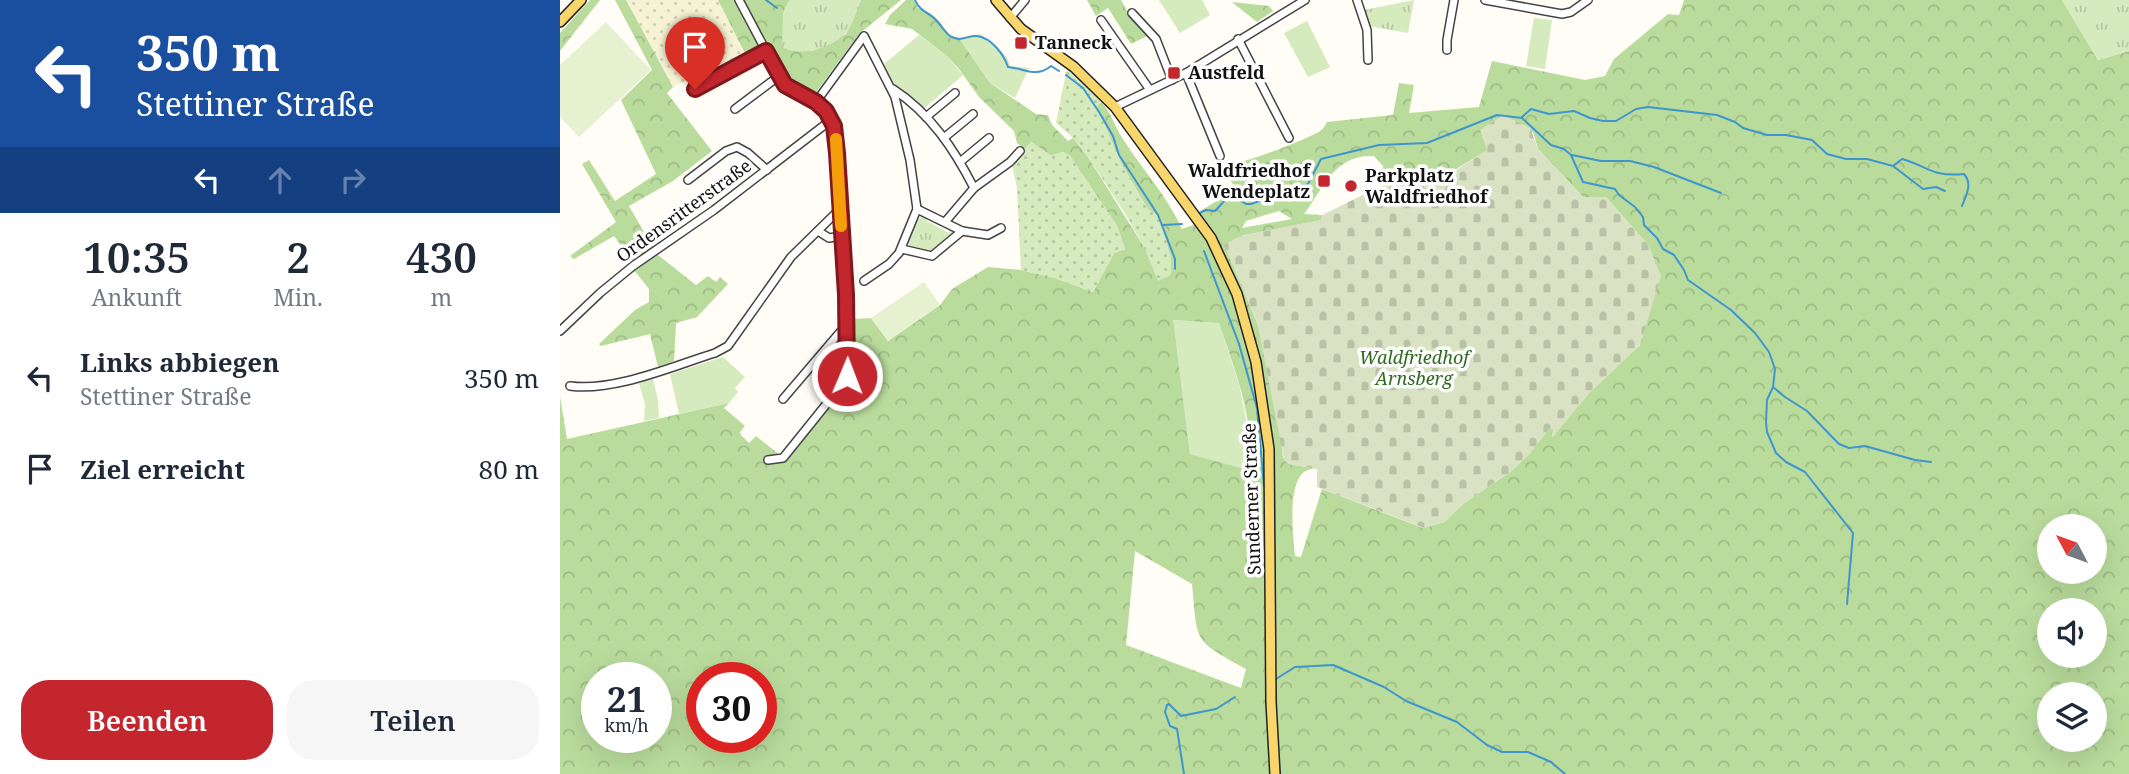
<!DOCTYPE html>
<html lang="de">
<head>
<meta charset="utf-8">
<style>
  :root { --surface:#fff; --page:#f6f6f7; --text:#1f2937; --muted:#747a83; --accent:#c4262e }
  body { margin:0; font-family:"Noto Serif",serif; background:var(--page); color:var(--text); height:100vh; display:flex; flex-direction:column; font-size:26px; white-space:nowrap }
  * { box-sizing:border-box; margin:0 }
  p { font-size:23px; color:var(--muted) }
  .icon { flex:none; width:38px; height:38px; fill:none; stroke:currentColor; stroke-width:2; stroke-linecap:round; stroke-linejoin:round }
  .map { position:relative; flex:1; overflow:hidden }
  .drawer { display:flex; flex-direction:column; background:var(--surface); width:560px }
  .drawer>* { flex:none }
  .banner { background:#1a4fa0; color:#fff; overflow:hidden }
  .needle { width:46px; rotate:311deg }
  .buttons { position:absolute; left:1477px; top:514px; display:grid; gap:14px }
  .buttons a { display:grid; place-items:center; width:70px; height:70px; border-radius:50%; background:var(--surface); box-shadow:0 7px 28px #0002; font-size:35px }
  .speed { position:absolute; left:21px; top:662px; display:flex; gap:14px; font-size:35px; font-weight:700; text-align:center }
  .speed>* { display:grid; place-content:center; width:91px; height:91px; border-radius:50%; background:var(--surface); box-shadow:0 7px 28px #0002; line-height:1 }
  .speed small { font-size:18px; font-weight:400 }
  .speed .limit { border:10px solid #d22; background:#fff; color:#111 }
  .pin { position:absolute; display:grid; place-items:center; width:60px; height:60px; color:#fff; margin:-72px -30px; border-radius:50% 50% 50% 0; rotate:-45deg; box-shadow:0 0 7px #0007 }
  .pin .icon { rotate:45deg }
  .me { position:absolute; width:77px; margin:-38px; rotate:1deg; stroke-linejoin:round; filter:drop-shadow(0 0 5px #0008) }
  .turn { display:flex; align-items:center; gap:24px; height:147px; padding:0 21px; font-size:32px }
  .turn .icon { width:91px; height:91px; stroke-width:2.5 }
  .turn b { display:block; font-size:49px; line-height:60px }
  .lanes { display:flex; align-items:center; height:66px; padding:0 21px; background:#0003; justify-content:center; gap:35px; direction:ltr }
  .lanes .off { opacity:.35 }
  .eta { display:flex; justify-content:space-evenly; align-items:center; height:119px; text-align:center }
  .eta b { font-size:42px; font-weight:600; line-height:49px }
  .cta { display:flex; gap:14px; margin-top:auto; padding:14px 21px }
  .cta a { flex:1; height:80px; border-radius:28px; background:var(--accent); color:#fff; font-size:28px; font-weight:600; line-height:80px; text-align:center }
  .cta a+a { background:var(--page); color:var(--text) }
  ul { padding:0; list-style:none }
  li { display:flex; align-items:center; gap:21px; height:91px; padding:0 21px }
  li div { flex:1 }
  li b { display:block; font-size:26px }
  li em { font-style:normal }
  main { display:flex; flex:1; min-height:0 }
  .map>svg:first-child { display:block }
</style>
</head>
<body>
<main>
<section class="drawer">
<div class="banner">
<div class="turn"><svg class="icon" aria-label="left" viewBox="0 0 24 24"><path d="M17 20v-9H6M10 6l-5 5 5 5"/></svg><div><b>350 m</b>Stettiner Straße</div></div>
<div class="lanes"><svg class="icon" aria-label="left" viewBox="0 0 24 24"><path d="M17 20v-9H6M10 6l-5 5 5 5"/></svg><svg class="icon off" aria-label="ahead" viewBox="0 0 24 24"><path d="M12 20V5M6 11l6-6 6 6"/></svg><svg class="icon off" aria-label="right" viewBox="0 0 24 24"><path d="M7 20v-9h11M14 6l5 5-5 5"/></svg></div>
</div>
<div class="eta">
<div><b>10:35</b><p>Ankunft</p></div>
<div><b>2</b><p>Min.</p></div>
<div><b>430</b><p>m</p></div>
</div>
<ul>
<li><svg class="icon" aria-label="left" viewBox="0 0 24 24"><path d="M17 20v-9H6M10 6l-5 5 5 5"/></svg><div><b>Links abbiegen</b><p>Stettiner Straße</p></div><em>350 m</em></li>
<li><svg class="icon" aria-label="arrive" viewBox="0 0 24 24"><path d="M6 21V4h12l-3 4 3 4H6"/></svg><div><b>Ziel erreicht</b></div><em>80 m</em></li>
</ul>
<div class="cta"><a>Beenden</a><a>Teilen</a></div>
</section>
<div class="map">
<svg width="1569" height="774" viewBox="0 0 1569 774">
  <defs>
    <pattern id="farmland-dots" width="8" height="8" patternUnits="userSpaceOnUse" patternTransform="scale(1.75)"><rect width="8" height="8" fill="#f6f3d4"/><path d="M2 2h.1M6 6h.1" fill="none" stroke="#d2cfb5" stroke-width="1.8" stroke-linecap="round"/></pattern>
    <pattern id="forest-crowns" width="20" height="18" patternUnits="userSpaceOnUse" patternTransform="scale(1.75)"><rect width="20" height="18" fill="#b9dc9c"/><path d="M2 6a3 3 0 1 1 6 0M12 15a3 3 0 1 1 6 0" fill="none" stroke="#9ebc85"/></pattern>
    <pattern id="cemetery-stones" width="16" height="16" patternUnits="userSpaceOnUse" patternTransform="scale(1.75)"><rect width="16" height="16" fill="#d9e3c4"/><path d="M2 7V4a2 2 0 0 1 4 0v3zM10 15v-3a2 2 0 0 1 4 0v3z" fill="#b9c2a7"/></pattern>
    <pattern id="park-tufts" width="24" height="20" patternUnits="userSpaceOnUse" patternTransform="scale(1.75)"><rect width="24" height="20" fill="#d5ebbd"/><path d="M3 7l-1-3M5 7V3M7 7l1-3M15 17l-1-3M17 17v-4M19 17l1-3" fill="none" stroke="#b6c8a1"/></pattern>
    <pattern id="garden-dots" width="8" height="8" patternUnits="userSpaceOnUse" patternTransform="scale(1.75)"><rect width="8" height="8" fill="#d5ebbd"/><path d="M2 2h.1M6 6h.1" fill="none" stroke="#b6c8a1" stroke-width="1.8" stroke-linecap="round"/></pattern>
  </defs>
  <rect width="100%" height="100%" fill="#fffdf5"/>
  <!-- farmland -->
  <polygon fill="url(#farmland-dots)" points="66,0 158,0 185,53 113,87"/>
  <!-- grass -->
  <g fill="#d5ebbd">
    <polygon points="599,0 642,0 650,15 620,33"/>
    <polygon points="974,18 992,20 985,69 966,66"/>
    <polygon points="747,21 770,67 748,77 724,33"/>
    <polygon points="421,34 447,57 450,66 469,68 455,98 430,83 399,38"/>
    <polygon points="359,35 386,55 403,75 361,111 332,81 324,64"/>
    <polygon points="612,320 659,323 679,384 691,443 689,471 630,454"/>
    <polygon points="163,357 185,377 175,388 178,392 169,403 119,414 110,374"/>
    <polygon points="93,379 98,400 99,418 84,421 85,404 79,383"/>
  </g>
  <!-- forest -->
  <g fill="url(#forest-crowns)" fill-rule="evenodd">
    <polygon points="30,0 40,0 0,51 0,33"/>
    <polygon points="55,0 66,0 113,87 107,93 152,151 113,181 69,206 93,248 72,261 54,236 14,259 10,256 56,222 22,164 29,160 55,201 96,174 61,100 92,70"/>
    <polygon points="158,0 230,0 223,12 228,50 252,51 286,34 301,0 341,0 299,34 254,95 223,79 203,44 185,53"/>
    <path d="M346,0h8l4,8c16,4 22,14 31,27l10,3 31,45 46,31 12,1 4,10 16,16 5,-3 15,19 56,90 19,-11 -4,-19 -12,-9 -26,-45 -24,-56 4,-5c11,11 13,24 22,37 19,30 45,58 59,90l11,-4 9,-15 34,-21 -15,-24c15,2 85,-25 99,-34 3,-2 5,-5 7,-9l66,-7 6,-32 15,2 -5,28 70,-6 13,-46 93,19 20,-4 9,-17 54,-45 11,1 5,-15h378l36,60 31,-9v723h-1569v-377l7,42 162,-36 -5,5 21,18 -5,6 1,3 8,8 7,-7 25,20 63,-76 9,-61 18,-1 17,23 52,-36 12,-16 36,-22 33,3 34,8 38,14 21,-39 11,-4 -8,-23 -47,-70 -7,-4 -12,4 -20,-14 -6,7 -8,-6 -3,-12 -35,-34 -20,-28 -13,-14 -34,-26 -27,-5 5,-9zM973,132l5,17 45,48h23l43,49 -9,99 -50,47 -38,44 2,-7h-5l-21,26 -18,17 -47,32 -19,18 -21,6 -101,-39 -21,68 -6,-1c-2,-21 -11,-92 22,-87l-28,-5 -6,-6 -4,-34 -21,-99 -9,-21 -9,-68 82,-16v-5l-18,-1c20,-26 30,-60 70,-58l9,10 2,18c45,10 65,-14 102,-33 14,-8 31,-13 46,-19zM719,211l13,8 -50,9 4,-7zM613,320l46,3c15,45 38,101 29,147l-58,-16zM1489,527h46v45h-46zM575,551l57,33c6,60 0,55 54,85l-5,19 -115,-43zM1489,611h46v45h-46zM37,677h59v60h-59zM142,677h59v60h-59zM1489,695h46v45h-46z"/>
    <polygon points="527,0 561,0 567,11 587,36 571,44 548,8 536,16"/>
    <polygon points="672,2 709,6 713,11 697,22"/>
    <polygon points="98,255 136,285 148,276 156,282 160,277 168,284 137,317 116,323 114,361 98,367 90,334 41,346 39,344 75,310 89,302 89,289 74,270"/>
  </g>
  <!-- cemetery -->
  <polygon fill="url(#cemetery-stones)" points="943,115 970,128 978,149 1023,197 1046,197 1089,246 1101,276 1080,345 1030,392 992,438 994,429 989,429 968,455 950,472 903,504 884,522 864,528 757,487 757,469 729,464 724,460 698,325 664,245 680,236 761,220 762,215 825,184 843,188 867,183 890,174 927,150 920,130"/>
  <!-- park -->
  <g fill="url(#park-tufts)">
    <path d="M230,0h71c-4,10 -9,28 -17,35 -16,14 -43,22 -62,12l1,-35z"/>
    <polygon points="854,0 848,33 809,26 804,10"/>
    <polygon points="1502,0 1569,0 1569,51 1538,60"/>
    <path d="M362,216h4l1,5 22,12 1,-6 7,6 -23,20 -22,-3 -3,-3c-1,-10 5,-25 13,-31z"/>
  </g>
  <!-- garden -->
  <g fill="url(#garden-dots)">
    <polygon points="508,70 512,70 541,102 537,107 561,163 587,208 599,217 611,257 611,275 598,281 584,247 566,215 528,157 513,138 496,123 506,73"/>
    <polygon points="471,142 491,155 503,152 510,156 557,226 565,249 554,253 533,292 495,278 461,270 457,188 452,165"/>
  </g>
  <!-- pitch -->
  <g fill="#e6f2cf">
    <polygon points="46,22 91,70 19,137 0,117 0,65"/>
    <polygon points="364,282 380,305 328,341 311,318"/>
  </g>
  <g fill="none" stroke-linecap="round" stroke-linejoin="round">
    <!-- stream -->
    <g stroke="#3f96cf" stroke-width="2">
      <polyline points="206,0 217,8"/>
      <path d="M355,0c4,10 12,12 20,19 5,5 9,12 15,17 10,7 18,-1 27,0 15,2 27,19 31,31 19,2 28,11 43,-1l8,5"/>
      <polyline points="506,75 523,88 539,112 553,136 559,155 598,215 615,259 615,269"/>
      <polyline points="962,117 971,109 989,114 1014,111 1030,118 1043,121 1056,121 1076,109 1088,107 1157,115 1175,122 1183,128 1207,135 1226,135 1252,140 1267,154 1286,159 1307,159 1333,166 1363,189 1376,187 1385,191"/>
      <polyline points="1012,155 1041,161 1070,161 1094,167 1161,193"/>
      <path d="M1333,166l9,-7c28,8 29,18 62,15 9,10 2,21 -2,32"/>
      <polyline points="746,185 748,184 761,159 819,145 867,143 937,115 962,118 991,145 1004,149 1011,155 1023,182 1055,189 1059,195 1075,207 1083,217 1084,225 1097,238 1103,249 1114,255 1124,270 1128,280 1171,310 1195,333 1209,352 1215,369 1213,387 1207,400 1206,422 1207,432 1216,453 1226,462 1245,472 1293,533 1287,604"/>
      <polyline points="637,214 646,210 655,211 667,198 673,196 686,204 691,204 744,185"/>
      <polyline points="603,225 622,224"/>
      <polyline points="644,251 679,344 697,408 704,486"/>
      <polyline points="1213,387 1225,397 1247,411 1279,444 1289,448 1305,446 1355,460 1371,462"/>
      <polyline points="716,679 735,667 773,665 824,687 846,701 897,722 927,745 942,752 968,752 991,762 1005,774"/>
      <polyline points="607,705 609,704 621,716 656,709 675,697"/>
      <polyline points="607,705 605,712 610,726 617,729 624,774"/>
    </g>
    <defs>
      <g id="minor">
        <polyline points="179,0 222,81 233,91 262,106 274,126 277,153 287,324 285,381 223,458 208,460"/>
        <polyline points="797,0 807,30 808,60"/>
        <polyline points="925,0 1002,14 1011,12 1028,0"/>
        <polyline points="572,13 596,39 612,80"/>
        <polyline points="450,18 465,0"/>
        <polyline points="541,20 590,90"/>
        <polyline points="678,39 729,138"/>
        <polyline points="887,50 887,40 894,0"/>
        <polyline points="626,73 660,156"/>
        <polyline points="135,89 206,51"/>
        <path d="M333,89c37,24 61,60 81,99l36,-26 10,-11"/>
        <polyline points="256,102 304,36 335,97 350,160 357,209 339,253 329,264 304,281"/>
        <polyline points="555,107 626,73 745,0"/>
        <polyline points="175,109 219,76"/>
        <polyline points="366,117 395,93"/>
        <polyline points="385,137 413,114"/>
        <polyline points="400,162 429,138"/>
        <polyline points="128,180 166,151 177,147 188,153 207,170"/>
        <polyline points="357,209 402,231 428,235 441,228"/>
        <polyline points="385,222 414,188"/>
        <polyline points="258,231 269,238 282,236"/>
        <polyline points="342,249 372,256 402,231"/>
        <polyline points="0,331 40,293 73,266 154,210 271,120"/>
        <path d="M10,386c44,6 103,-20 145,-33l13,-7 63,-89 50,-49"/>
        <polyline points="223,399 287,324"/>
      </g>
      <g id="major">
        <polyline points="436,0 461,29 514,67 555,107 651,238 677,294 696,362 709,449 711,702 715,774"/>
        <polyline points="0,22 21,0"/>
      </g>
    </defs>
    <!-- minor casing -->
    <use href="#minor" stroke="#444" stroke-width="10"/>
    <!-- major casing -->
    <use href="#major" stroke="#222" stroke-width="12"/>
    <!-- minor -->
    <use href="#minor" stroke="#fff" stroke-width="7"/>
    <!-- major -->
    <use href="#major" stroke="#f9d66b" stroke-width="9"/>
  </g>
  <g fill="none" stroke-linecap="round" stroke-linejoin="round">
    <defs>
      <polyline id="route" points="135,89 206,51 225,85 256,102 266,111 274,126 277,153 286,295 287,376"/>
    </defs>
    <!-- route casing -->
    <use href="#route" stroke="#7f191e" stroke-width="18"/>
    <!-- route -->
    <use href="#route" stroke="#c4262e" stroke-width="12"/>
    <!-- slow -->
    <polyline stroke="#f59e0b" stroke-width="12" points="276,139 281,226"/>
  </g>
  <!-- markers -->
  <g fill="#c4262e" stroke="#fff" stroke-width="2.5">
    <rect x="454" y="36" width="14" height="14" rx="3.5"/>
    <rect x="607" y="66" width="14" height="14" rx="3.5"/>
    <rect x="757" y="174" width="14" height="14" rx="3.5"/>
    <circle cx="791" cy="186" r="7"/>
  </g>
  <g text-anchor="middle" stroke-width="7" stroke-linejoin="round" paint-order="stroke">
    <!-- poi labels -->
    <g font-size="18" font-weight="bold" fill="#111" stroke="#fff" text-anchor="start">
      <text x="475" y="49">Tanneck</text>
      <text x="628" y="79">Austfeld</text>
      <text x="750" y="177" text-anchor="end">Waldfriedhof<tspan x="750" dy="21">Wendeplatz</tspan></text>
      <text x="805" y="182">Parkplatz<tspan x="805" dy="21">Waldfriedhof</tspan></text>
    </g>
    <!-- street labels -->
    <g font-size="18" fill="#111" stroke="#fff">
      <text transform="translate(124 211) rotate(-36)" y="6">Ordensritterstraße</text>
      <text transform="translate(692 499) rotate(-92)" y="6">Sunderner Straße</text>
    </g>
    <!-- park labels -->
    <g font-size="18" font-style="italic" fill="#2f6b1f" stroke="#fff">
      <text x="854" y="364">Waldfriedhof<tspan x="854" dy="21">Arnsberg</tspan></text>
    </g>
  </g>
</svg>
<div class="buttons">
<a><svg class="needle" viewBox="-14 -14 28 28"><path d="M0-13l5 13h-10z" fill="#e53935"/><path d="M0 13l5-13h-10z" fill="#747a83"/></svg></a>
<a><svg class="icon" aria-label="sound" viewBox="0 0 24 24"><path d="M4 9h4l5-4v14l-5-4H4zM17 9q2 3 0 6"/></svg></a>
<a><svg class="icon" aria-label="layers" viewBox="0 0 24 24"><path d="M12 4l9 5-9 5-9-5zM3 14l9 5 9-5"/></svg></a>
</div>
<div class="speed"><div>21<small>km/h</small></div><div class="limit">30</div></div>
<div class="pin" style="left:135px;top:89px;background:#d93025"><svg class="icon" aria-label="arrive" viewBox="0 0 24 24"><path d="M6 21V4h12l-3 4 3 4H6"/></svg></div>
<svg class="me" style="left:287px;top:376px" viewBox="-20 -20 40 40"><circle r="17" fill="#c4262e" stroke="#fff" stroke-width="3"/><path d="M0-11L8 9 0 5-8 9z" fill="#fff"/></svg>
</div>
</main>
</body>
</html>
